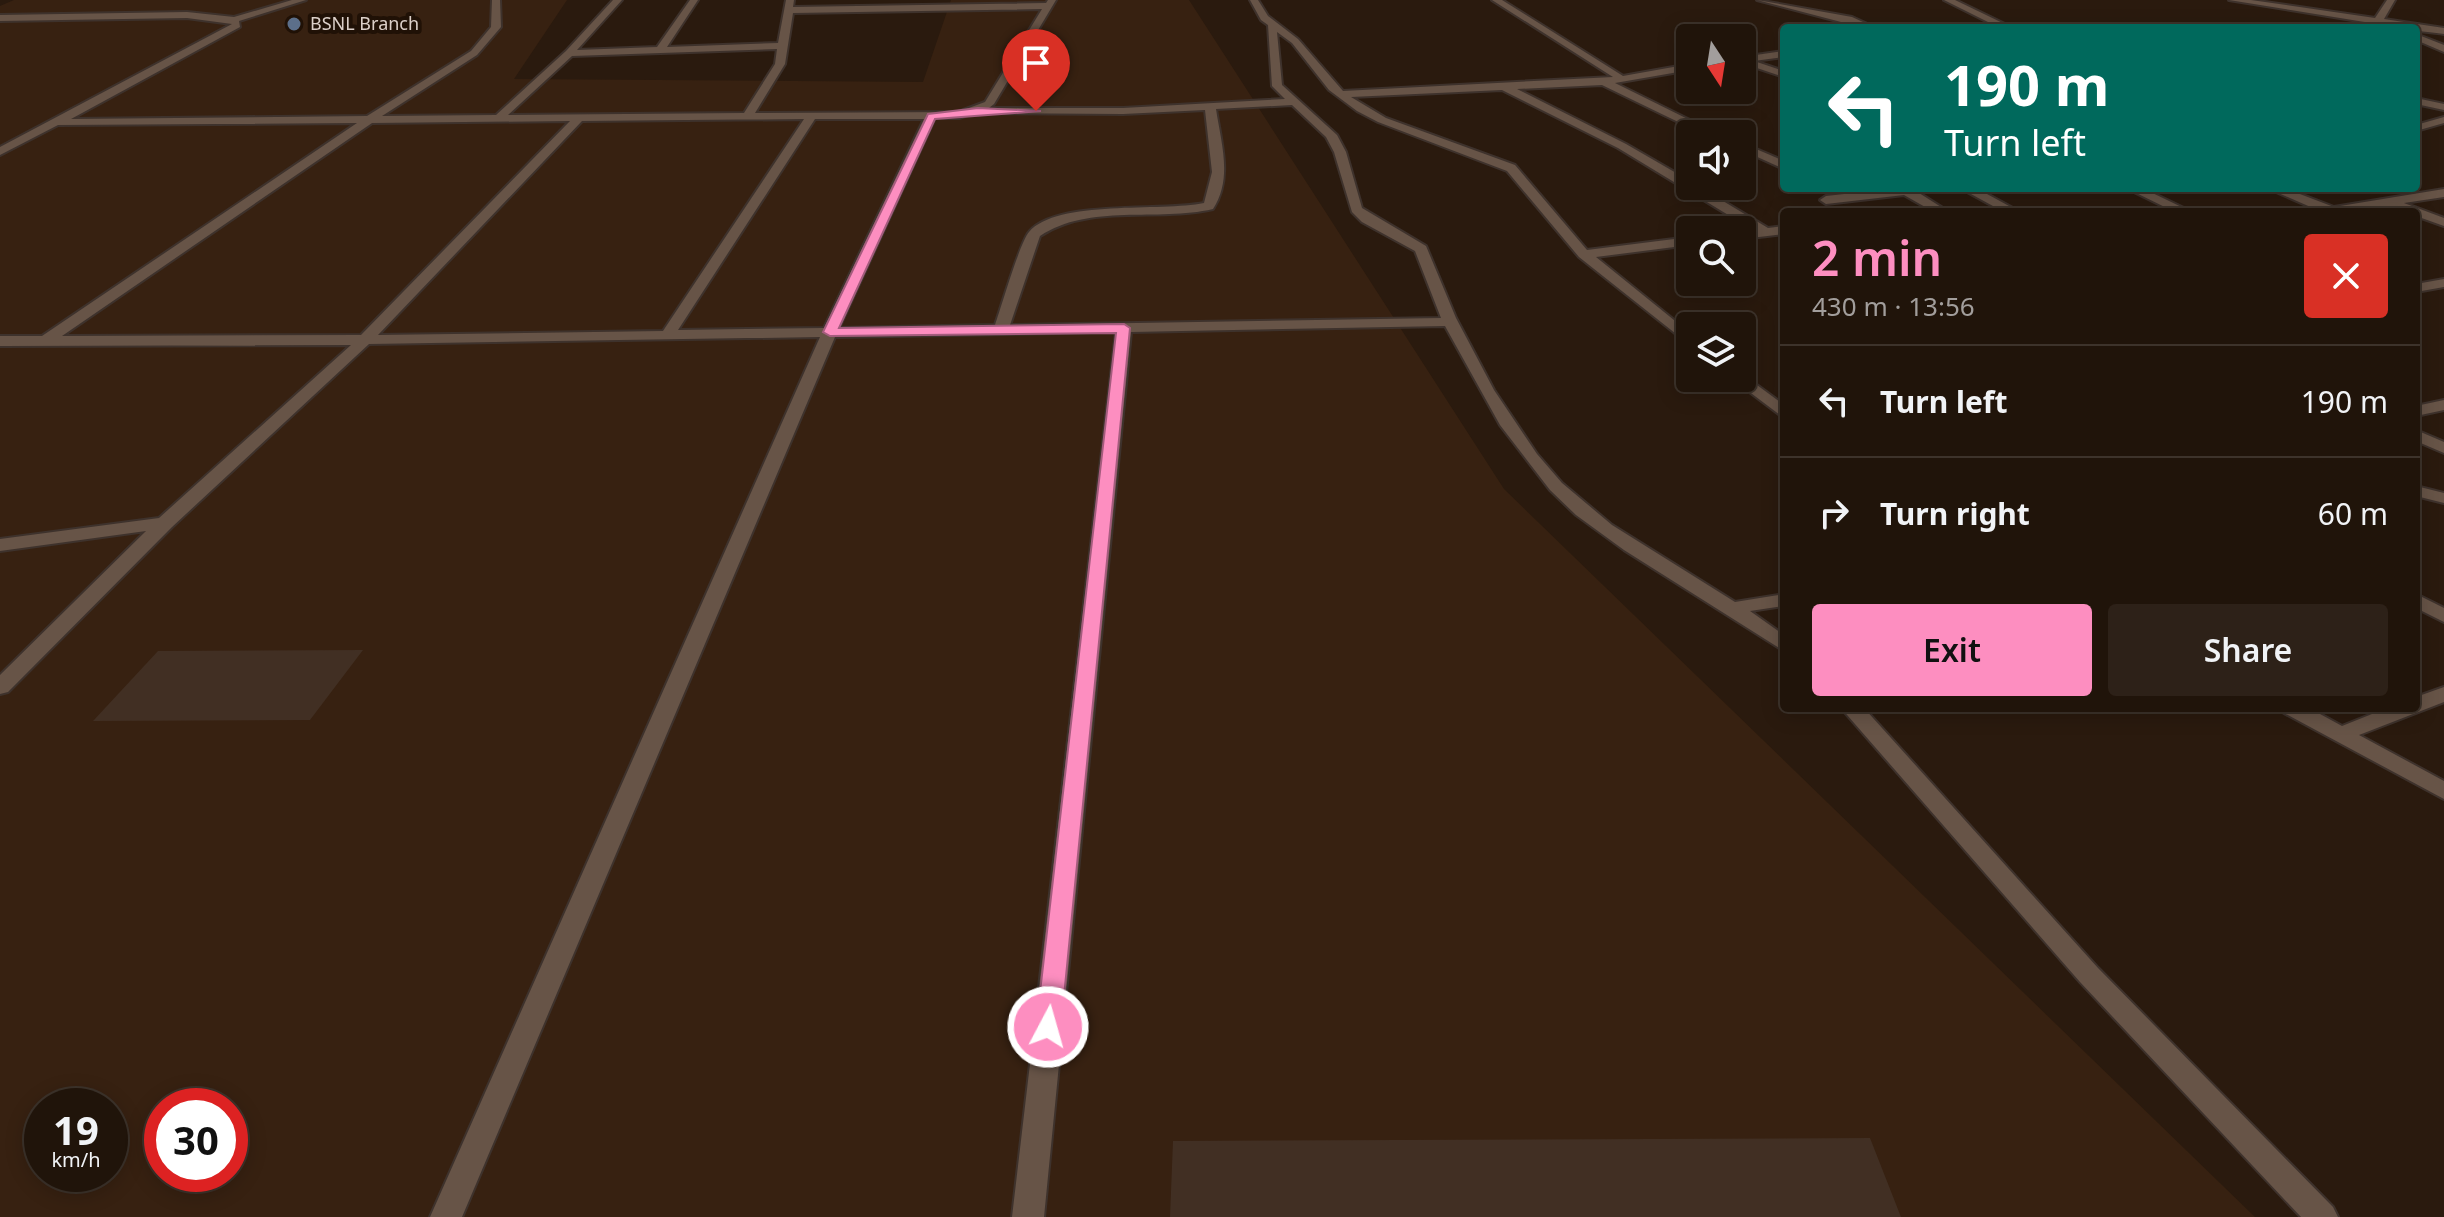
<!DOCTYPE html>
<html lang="en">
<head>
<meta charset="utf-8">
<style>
  :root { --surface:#20140a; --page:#2d2118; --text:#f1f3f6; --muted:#a29e9c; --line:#3d332b; --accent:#fd8ec0 }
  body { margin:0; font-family:"Noto Sans",sans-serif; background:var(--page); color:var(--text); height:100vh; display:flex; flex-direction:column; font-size:30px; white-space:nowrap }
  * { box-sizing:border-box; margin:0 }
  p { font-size:26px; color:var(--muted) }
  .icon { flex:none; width:44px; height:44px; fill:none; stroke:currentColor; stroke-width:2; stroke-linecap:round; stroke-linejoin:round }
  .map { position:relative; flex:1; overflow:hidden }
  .details { position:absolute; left:1780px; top:208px; width:640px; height:504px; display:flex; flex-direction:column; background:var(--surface); border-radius:8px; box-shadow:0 4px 20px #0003,0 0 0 2px var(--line) }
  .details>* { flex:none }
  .banner { position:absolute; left:1780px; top:24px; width:640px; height:168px; border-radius:8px; box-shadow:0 4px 20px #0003,0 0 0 2px var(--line); background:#00695c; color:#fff; overflow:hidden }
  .needle { width:52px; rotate:168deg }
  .buttons { position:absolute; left:1676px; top:24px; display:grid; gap:16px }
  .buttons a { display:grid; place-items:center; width:80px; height:80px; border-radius:8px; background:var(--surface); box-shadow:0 4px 20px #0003,0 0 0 2px var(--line); font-size:40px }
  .speed { position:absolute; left:24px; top:1088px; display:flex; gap:16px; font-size:40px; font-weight:700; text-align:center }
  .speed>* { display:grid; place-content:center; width:104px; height:104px; border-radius:50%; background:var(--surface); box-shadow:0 4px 20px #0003,0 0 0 2px var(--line); line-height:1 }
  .speed small { font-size:20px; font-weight:400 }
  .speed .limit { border:12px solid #d22; background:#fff; color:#111 }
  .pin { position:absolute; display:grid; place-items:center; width:68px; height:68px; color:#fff; margin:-82px -34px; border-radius:50% 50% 50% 0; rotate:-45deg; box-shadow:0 0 8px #0007 }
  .pin .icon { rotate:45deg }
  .me { position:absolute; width:88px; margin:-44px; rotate:6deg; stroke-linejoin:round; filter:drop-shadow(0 0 6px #0008) }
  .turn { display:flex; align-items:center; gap:28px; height:168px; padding:0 32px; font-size:36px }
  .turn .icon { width:104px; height:104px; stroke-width:2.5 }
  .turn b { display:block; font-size:56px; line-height:68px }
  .round { display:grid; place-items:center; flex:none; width:84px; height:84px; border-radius:8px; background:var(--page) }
  .head { display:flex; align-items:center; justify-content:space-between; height:136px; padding:0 32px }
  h1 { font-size:48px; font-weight:600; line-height:60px; color:var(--accent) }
  .button { display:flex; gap:16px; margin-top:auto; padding:16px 32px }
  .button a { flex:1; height:92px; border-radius:8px; background:var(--accent); color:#111; font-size:32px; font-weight:600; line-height:92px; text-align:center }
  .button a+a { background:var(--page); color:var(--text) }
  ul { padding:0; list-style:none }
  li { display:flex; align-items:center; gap:24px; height:112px; padding:0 32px; border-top:2px solid var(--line) }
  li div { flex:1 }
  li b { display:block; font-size:30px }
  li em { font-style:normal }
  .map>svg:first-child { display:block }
</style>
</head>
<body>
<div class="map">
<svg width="2444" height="1217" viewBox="0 0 2444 1217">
  <rect width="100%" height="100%" fill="#2a1a0e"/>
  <!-- built -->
  <path fill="#372111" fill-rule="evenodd" d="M14,0h553l-53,79 409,3 28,-82h238l315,489 751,728h-2255v-1211zM42,1106h68v68h-68zM162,1106h68v68h-68z"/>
  <!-- building -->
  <g fill="#412f23">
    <polygon points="363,650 310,720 93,721 158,651"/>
    <polygon points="1870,1138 1901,1217 1170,1217 1173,1141"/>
  </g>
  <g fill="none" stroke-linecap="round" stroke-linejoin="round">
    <defs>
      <g id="minor">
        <path d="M292,0h14l-67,21 1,6 -169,92 296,-3 104,-65 20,-24 1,-27h8l1,27 -24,28 -95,61 114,-1 70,-64 47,-51h9l-45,50 80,-3 33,-47h8l-31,47 111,-4 8,-43h8l-1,7 253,-4 2,-3h8l-62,104 -5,4h134l162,-9 -13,-13 -4,-61 -7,-5 -11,-20h8l10,16 30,23 45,52 270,-14 -121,-77h10l121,76 67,-12v6l-75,13 103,51h-15l-101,-49 -85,4 109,55 64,37v5h8l70,42 16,-2v8l-42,5v-8l11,-1 -135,-82 -116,-58 -151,7 35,21 129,47 72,85 103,-13v8l-94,12 94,76v12l-111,-88 -72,-86 -129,-49 -21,-11 -28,-21 -37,-47 -15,-11 5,53 55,50 9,17 16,56 64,38 30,72 38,72 43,64 25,29 50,42 123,77 49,-8v12l-34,5 34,24v16l-160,-101 -48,-35 -26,-25 -50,-65 -55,-99 -314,6 -87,885h-32l104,-885 -281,5 -373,880h-32l390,-880 -451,7 -197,183 -164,165 -8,2v-19l146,-144 -146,20v-12l159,-21 192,-173 -351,1v-10h42l315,-213 -299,2 -58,30v-8l232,-123 -45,-6 -187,3v-6l187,-3 47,5zM1042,9l-57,93 -27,10 -203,1 30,-49 8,-51zM777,49l-2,15 -31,49 -236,2 64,-59zM1292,105l34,32 8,15 18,60 10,10 53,29 26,67 -431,7 30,-89c50,-33 117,-14 173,-27 20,-31 8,-66 3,-100zM1205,110l7,62 -8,31c-42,9 -147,-4 -175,29 -9,10 -28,76 -34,93l-156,3 96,-210h24l15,-5 149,1zM804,119l-141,212 -285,4 204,-214zM815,119h109l-100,209 -146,2zM570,121l-209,214 -299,1 310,-213z"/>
        <polygon points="1757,0 1852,17 1876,28 1864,28"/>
        <polygon points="1944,0 1955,0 2013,28 2000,28"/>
        <path d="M2229,0h22l124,18 12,-18h8l-11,19 60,9v6c-18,-3 -55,-4 -67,-10z"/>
        <polygon points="2416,34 2444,45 2444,52 2416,40"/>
        <polygon points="1784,51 1784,57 1754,61 1784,71 1784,77 1742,63 1742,57"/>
        <polygon points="2416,98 2444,104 2444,110 2416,104"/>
        <polygon points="2444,117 2444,123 2416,131 2416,125"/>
        <polygon points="1742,143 1784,161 1784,169 1742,150"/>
        <polygon points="1899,188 1937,188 1919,193 1949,212 1934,212 1904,195 1826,204 1820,200 1826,196"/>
        <polygon points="1960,188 1976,188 2020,212 2004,212"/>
        <polygon points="2126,188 2142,188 2192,212 2175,212"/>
        <polygon points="2267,188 2284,188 2334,207 2444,189 2444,197 2404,203 2444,218 2444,226 2416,216 2416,212 2388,206 2351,212 2322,212"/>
        <polygon points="2444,279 2444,287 2416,292 2416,284"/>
        <polygon points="1742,374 1784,405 1784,418 1731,378 1742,378"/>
        <polygon points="2444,400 2444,410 2416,416 2416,406"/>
        <polygon points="2416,430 2444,442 2444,453 2416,441"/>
        <polygon points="2416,486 2444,493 2444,503 2416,496"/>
        <polygon points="2416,594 2444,608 2444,622 2416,608"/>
        <polygon points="2444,687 2444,702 2359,735 2444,781 2444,799 2284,713 2281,708 2309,708 2342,726 2387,708 2416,708 2416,697"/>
        <polygon points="1841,708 1864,708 2098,968 2333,1207 2338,1217 2301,1217 2080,982"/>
      </g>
    </defs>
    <!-- minor casing -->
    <use href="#minor" stroke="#3e322c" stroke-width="4"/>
    <!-- minor -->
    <use href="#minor" fill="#675447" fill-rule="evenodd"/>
  </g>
  <!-- route -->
  <polygon fill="#fd8ec0" stroke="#a45c7d" stroke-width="2" points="978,108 1041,111 935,119 839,328 1124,324 1130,328 1061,1027 1057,1034 1048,1037 1039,1034 1036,1027 1116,333 830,336 823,332 928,114"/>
  <!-- markers -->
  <circle fill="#5c6f8a" stroke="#201106" stroke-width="3" cx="294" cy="24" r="8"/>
  <g text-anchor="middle" stroke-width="8" stroke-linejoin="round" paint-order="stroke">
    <!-- far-poi labels -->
    <g font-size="18" fill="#dcd0c9" stroke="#201106" text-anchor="start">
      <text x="310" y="30">BSNL Branch</text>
    </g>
  </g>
</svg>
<div class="buttons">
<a><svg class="needle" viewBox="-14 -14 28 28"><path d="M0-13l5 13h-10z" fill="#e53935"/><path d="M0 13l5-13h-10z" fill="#a29e9c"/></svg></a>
<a><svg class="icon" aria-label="sound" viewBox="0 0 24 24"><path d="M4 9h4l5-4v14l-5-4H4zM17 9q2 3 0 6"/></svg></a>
<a><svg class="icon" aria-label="search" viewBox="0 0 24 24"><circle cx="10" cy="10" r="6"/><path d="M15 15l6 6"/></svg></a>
<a><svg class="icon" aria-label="layers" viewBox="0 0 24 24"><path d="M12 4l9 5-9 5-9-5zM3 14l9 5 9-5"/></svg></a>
</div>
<div class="speed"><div>19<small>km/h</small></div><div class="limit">30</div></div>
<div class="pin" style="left:1036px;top:111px;background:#d93025"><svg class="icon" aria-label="arrive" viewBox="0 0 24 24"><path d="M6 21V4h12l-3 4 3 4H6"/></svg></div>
<svg class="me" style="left:1048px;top:1027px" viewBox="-20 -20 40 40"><circle r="17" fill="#fd8ec0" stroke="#fff" stroke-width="3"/><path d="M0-11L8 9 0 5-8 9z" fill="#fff"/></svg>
<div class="banner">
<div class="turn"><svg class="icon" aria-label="left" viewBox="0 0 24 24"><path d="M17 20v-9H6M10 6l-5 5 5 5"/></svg><div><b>190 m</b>Turn left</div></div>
</div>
<section class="details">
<div class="head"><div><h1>2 min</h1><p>430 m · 13:56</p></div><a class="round" style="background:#d93025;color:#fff"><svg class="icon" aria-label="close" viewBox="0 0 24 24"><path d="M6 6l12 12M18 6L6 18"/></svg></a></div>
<ul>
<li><svg class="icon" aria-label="left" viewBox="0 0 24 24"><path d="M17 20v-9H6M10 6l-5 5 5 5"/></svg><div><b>Turn left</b></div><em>190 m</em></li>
<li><svg class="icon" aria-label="right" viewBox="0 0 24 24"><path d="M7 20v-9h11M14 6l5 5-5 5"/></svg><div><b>Turn right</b></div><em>60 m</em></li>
</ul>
<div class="button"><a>Exit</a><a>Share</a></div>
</section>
</div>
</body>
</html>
